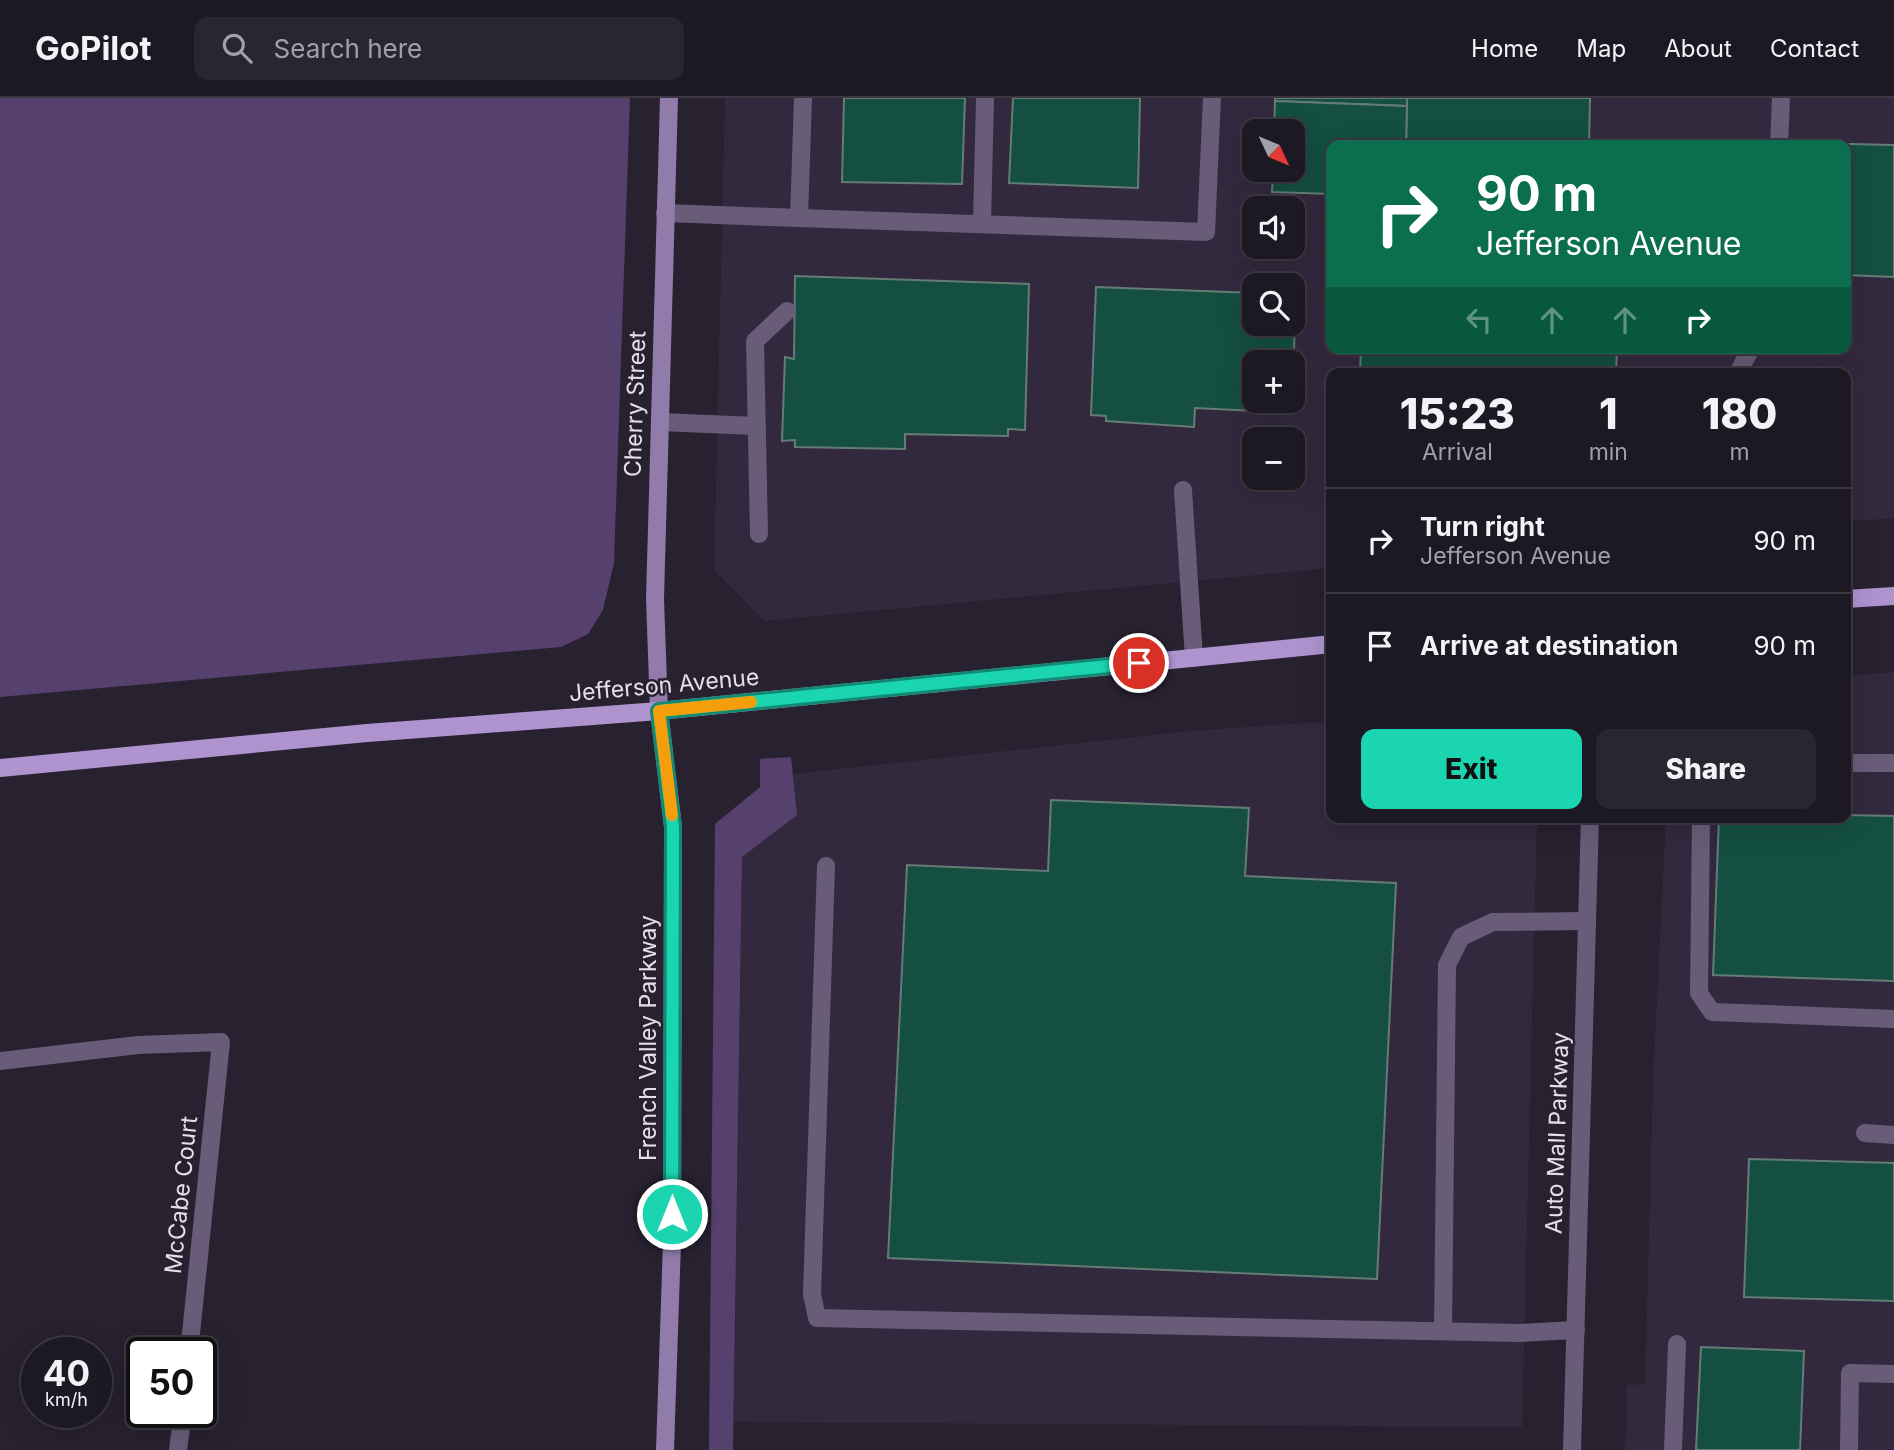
<!DOCTYPE html>
<html lang="en">
<head>
<meta charset="utf-8">
<style>
  :root { --surface:#1d1924; --page:#2a2631; --text:#f1f3f6; --muted:#a0a0a6; --line:#3b3841; --accent:#1bd5b1 }
  body { margin:0; font-family:Inter,sans-serif; background:var(--page); color:var(--text); height:100vh; display:flex; flex-direction:column; font-size:26px; white-space:nowrap }
  * { box-sizing:border-box; margin:0 }
  p { font-size:23px; color:var(--muted) }
  .icon { flex:none; width:38px; height:38px; fill:none; stroke:currentColor; stroke-width:2; stroke-linecap:round; stroke-linejoin:round }
  .map { position:relative; flex:1; overflow:hidden }
  .details { position:absolute; left:1326px; top:270px; width:525px; height:455px; display:flex; flex-direction:column; background:var(--surface); border-radius:14px; box-shadow:0 7px 28px #0002,0 0 0 2px var(--line) }
  .details>* { flex:none }
  .top-card { position:absolute; left:1326px; top:42px; width:525px; height:214px; border-radius:14px; box-shadow:0 7px 28px #0002,0 0 0 2px var(--line); background:#0b6e4f; color:#fff; overflow:hidden }
  .needle { width:46px; rotate:134deg }
  .buttons { position:absolute; left:1242px; top:21px; display:grid; gap:14px }
  .buttons a { display:grid; place-items:center; width:63px; height:63px; border-radius:14px; background:var(--surface); box-shadow:0 7px 28px #0002,0 0 0 2px var(--line); font-size:35px }
  .speed { position:absolute; left:21px; top:1239px; display:flex; gap:14px; font-size:35px; font-weight:700; text-align:center }
  .speed>* { display:grid; place-content:center; width:91px; height:91px; border-radius:50%; background:var(--surface); box-shadow:0 7px 28px #0002,0 0 0 2px var(--line); line-height:1 }
  .speed small { font-size:18px; font-weight:400 }
  .speed .limit { border:4px solid #111; border-radius:10px; background:#fff; color:#111 }
  .pin { position:absolute; display:grid; place-items:center; width:60px; height:60px; color:#fff; margin:-30px; border:4px solid #fff; border-radius:50%; box-shadow:0 2px 7px #0007 }
  .me { position:absolute; width:77px; margin:-38px; rotate:0deg; stroke-linejoin:round; filter:drop-shadow(0 0 5px #0008) }
  .turn { display:flex; align-items:center; gap:24px; height:147px; padding:0 35px; font-size:32px }
  .turn .icon { width:91px; height:91px; stroke-width:2.5 }
  .turn b { display:block; font-size:49px; line-height:60px }
  .lanes { display:flex; align-items:center; height:66px; padding:0 35px; background:#0003; justify-content:center; gap:35px; direction:ltr }
  .lanes .off { opacity:.35 }
  .eta { display:flex; justify-content:space-evenly; align-items:center; height:119px; text-align:center }
  .eta b { font-size:42px; font-weight:800; line-height:49px }
  .cta { display:flex; gap:14px; margin-top:auto; padding:14px 35px }
  .cta a { flex:1; height:80px; border-radius:14px; background:var(--accent); color:#111; font-size:28px; font-weight:800; line-height:80px; text-align:center }
  .cta a+a { background:var(--page); color:var(--text) }
  ul { padding:0; list-style:none }
  li { display:flex; align-items:center; gap:21px; height:105px; padding:0 35px; border-top:2px solid var(--line) }
  li div { flex:1 }
  li b { display:block; font-size:26px }
  li em { font-style:normal }
  header { display:flex; align-items:center; gap:42px; box-sizing:border-box; height:98px; padding:0 35px; background:var(--surface); border-bottom:2px solid var(--line) }
  header strong { font-size:33px }
  nav { display:flex; gap:38px; margin-inline-start:auto; font-size:24px }
  .search { width:490px; height:63px; background:var(--page); display:flex; align-items:center; gap:18px; box-sizing:border-box; padding:0 24px; border-radius:14px; color:var(--muted); font-size:26px }
  .map>svg:first-child { display:block }
</style>
</head>
<body>
<header>
<strong>GoPilot</strong>
<div class="search"><svg class="icon" aria-label="search" viewBox="0 0 24 24"><circle cx="10" cy="10" r="6"/><path d="M15 15l6 6"/></svg>Search here</div>
<nav><a>Home</a><a>Map</a><a>About</a><a>Contact</a></nav>
</header>
<div class="map">
<svg width="1894" height="1352" viewBox="0 0 1894 1352">
  <rect width="100%" height="100%" fill="#272130"/>
  <!-- built -->
  <g fill="#33293e" fill-rule="evenodd">
    <path d="M725,0h1169v421l-48,1v-147h-514v195l-568,53 -50,-51zM1255,33h38v39h-38zM1332,47h514v203h-514zM1255,110h38v39h-38zM1255,187h38v39h-38zM1255,264h38v39h-38zM1255,341h38v39h-38z"/>
    <polygon points="1894,574 1894,1352 1625,1352 1627,1287 1645,1286 1653,984 1666,719 1846,719 1846,578"/>
    <polygon points="1332,623 1332,719 1537,719 1522,1329 734,1324 742,759 797,717 793,676 1191,633"/>
  </g>
  <!-- green -->
  <g fill="#56416e">
    <polygon points="0,0 630,0 614,465 603,512 588,536 561,549 0,599"/>
    <polygon points="791,659 797,717 742,759 733,1352 709,1352 715,726 760,689 760,661"/>
  </g>
  <!-- building -->
  <g fill="#144f41" stroke="#657c75" stroke-width="2">
    <polygon points="844,0 965,0 962,86 842,84"/>
    <polygon points="1013,0 1140,0 1138,90 1009,85"/>
    <polygon points="1275,0 1407,0 1407,8 1275,3"/>
    <polygon points="1407,0 1590,0 1589,47 1406,47"/>
    <polygon points="1275,3 1407,8 1406,47 1332,47 1332,96 1272,94 1273,72 1293,72 1293,33 1274,33"/>
    <polygon points="1808,45 1894,47 1894,179 1846,177 1846,47"/>
    <polygon points="795,178 1029,186 1025,332 1008,331 1008,338 905,336 905,351 795,349 795,342 782,343 785,259 794,261"/>
    <polygon points="1096,189 1255,195 1255,226 1293,226 1293,196 1296,197 1293,280 1293,264 1255,264 1255,303 1292,303 1292,308 1280,307 1278,314 1195,310 1194,329 1106,323 1106,318 1091,317"/>
    <polygon points="1361,250 1617,250 1616,275 1360,275"/>
    <polygon points="1051,702 1249,710 1245,778 1396,785 1377,1181 888,1160 907,767 1048,773"/>
    <polygon points="1846,717 1894,718 1894,883 1713,877 1719,719 1846,719"/>
    <polygon points="1749,1061 1894,1065 1894,1203 1744,1199"/>
    <polygon points="1701,1249 1804,1253 1800,1352 1696,1352"/>
  </g>
  <g fill="none" stroke-linecap="round" stroke-linejoin="round">
    <!-- lane -->
    <g stroke="#695c79" stroke-width="18">
      <polyline points="1779,47 1781,0"/>
      <polyline points="665,115 799,120 803,0"/>
      <polyline points="799,120 1206,134 1212,0"/>
      <polyline points="982,126 985,0"/>
      <polyline points="1738,275 1751,250"/>
      <polyline points="660,324 756,328"/>
      <polyline points="1183,392 1194,560"/>
      <polyline points="759,436 755,243 787,213"/>
      <polyline points="1846,665 1894,665"/>
      <polyline points="1701,719 1699,895 1712,914 1894,921"/>
      <polyline points="826,768 812,1196 817,1220 1520,1235 1576,1232"/>
      <polyline points="0,963 138,947 221,944 189,1255"/>
      <polyline points="1865,1035 1894,1037"/>
      <polyline points="1443,1233 1447,867 1461,839 1493,824 1587,823"/>
      <polyline points="178,1352 183,1314"/>
      <polyline points="1673,1352 1677,1246"/>
      <polyline points="1849,1352 1850,1275 1894,1276"/>
    </g>
    <!-- street -->
    <polyline stroke="#695c79" stroke-width="18" points="1572,1352 1590,719"/>
    <!-- secondary -->
    <polyline stroke="#907baa" stroke-width="18" points="665,1352 672,1144 673,729 659,613 655,501 669,0"/>
    <!-- primary -->
    <g stroke="#ae93cf" stroke-width="18">
      <polyline points="1846,501 1894,498"/>
      <polyline points="0,670 367,635 659,613 1332,546"/>
    </g>
  </g>
  <g fill="none" stroke-linecap="round" stroke-linejoin="round">
    <defs>
      <polyline id="route" points="672,1116 673,729 659,613 1139,565"/>
    </defs>
    <!-- route casing -->
    <use href="#route" stroke="#128a73" stroke-width="18"/>
    <!-- route -->
    <use href="#route" stroke="#1bd5b1" stroke-width="12"/>
    <!-- slow -->
    <polyline stroke="#f59e0b" stroke-width="12" points="672,717 659,613 751,604"/>
  </g>
  <g text-anchor="middle" stroke-width="5" stroke-linejoin="round" paint-order="stroke">
    <!-- street labels -->
    <g font-size="23" fill="#e4e0ea" stroke="#272130">
      <text transform="translate(635 306) rotate(-88)" y="8">Cherry Street</text>
      <text transform="translate(664 587) rotate(-5)" y="8">Jefferson Avenue</text>
      <text transform="translate(648 940) rotate(-90)" y="8">French Valley Parkway</text>
      <text transform="translate(1557 1035) rotate(-88)" y="8">Auto Mall Parkway</text>
      <text transform="translate(181 1097) rotate(-84)" y="8">McCabe Court</text>
    </g>
  </g>
</svg>
<div class="buttons">
<a><svg class="needle" viewBox="-14 -14 28 28"><path d="M0-13l5 13h-10z" fill="#e53935"/><path d="M0 13l5-13h-10z" fill="#a0a0a6"/></svg></a>
<a><svg class="icon" aria-label="sound" viewBox="0 0 24 24"><path d="M4 9h4l5-4v14l-5-4H4zM17 9q2 3 0 6"/></svg></a>
<a><svg class="icon" aria-label="search" viewBox="0 0 24 24"><circle cx="10" cy="10" r="6"/><path d="M15 15l6 6"/></svg></a>
<a>+</a>
<a>−</a>
</div>
<div class="speed"><div>40<small>km/h</small></div><div class="limit">50</div></div>
<div class="pin" style="left:1139px;top:565px;background:#d93025"><svg class="icon" aria-label="arrive" viewBox="0 0 24 24"><path d="M6 21V4h12l-3 4 3 4H6"/></svg></div>
<svg class="me" style="left:672px;top:1116px" viewBox="-20 -20 40 40"><circle r="17" fill="#1bd5b1" stroke="#fff" stroke-width="3"/><path d="M0-11L8 9 0 5-8 9z" fill="#fff"/></svg>
<div class="top-card">
<div class="turn"><svg class="icon" aria-label="right" viewBox="0 0 24 24"><path d="M7 20v-9h11M14 6l5 5-5 5"/></svg><div><b>90 m</b>Jefferson Avenue</div></div>
<div class="lanes"><svg class="icon off" aria-label="left" viewBox="0 0 24 24"><path d="M17 20v-9H6M10 6l-5 5 5 5"/></svg><svg class="icon off" aria-label="ahead" viewBox="0 0 24 24"><path d="M12 20V5M6 11l6-6 6 6"/></svg><svg class="icon off" aria-label="ahead" viewBox="0 0 24 24"><path d="M12 20V5M6 11l6-6 6 6"/></svg><svg class="icon" aria-label="right" viewBox="0 0 24 24"><path d="M7 20v-9h11M14 6l5 5-5 5"/></svg></div>
</div>
<section class="details">
<div class="eta">
<div><b>15:23</b><p>Arrival</p></div>
<div><b>1</b><p>min</p></div>
<div><b>180</b><p>m</p></div>
</div>
<ul>
<li><svg class="icon" aria-label="right" viewBox="0 0 24 24"><path d="M7 20v-9h11M14 6l5 5-5 5"/></svg><div><b>Turn right</b><p>Jefferson Avenue</p></div><em>90 m</em></li>
<li><svg class="icon" aria-label="arrive" viewBox="0 0 24 24"><path d="M6 21V4h12l-3 4 3 4H6"/></svg><div><b>Arrive at destination</b></div><em>90 m</em></li>
</ul>
<div class="cta"><a>Exit</a><a>Share</a></div>
</section>
</div>
</body>
</html>
